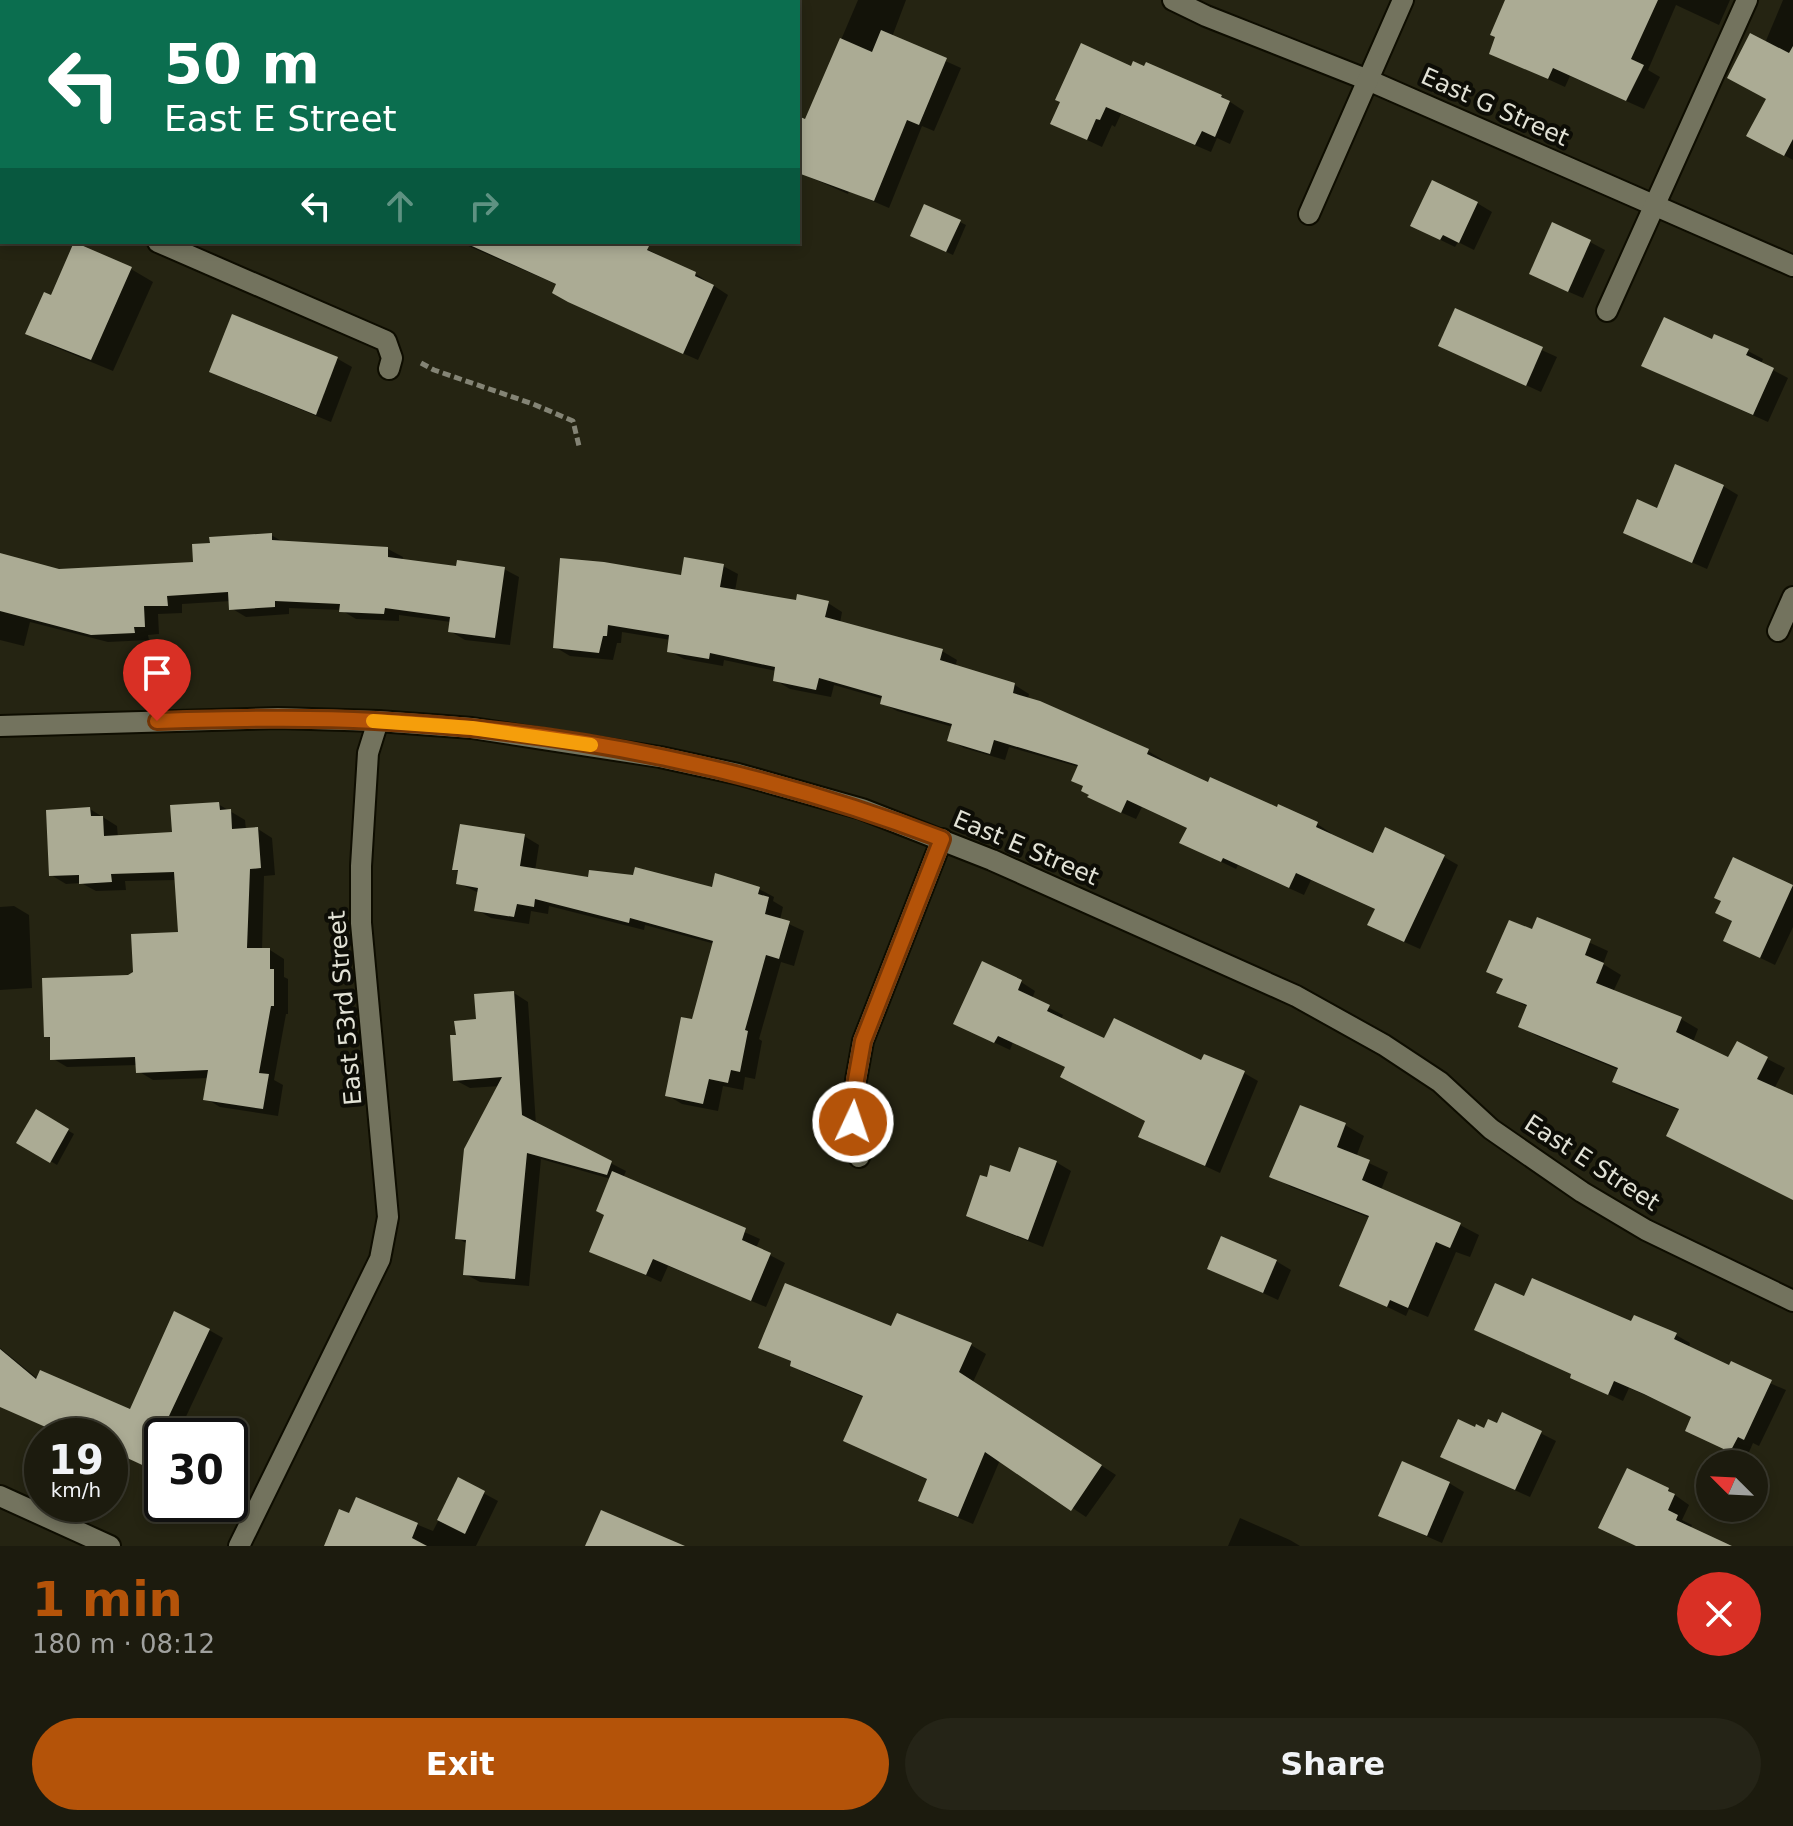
<!DOCTYPE html>
<html lang="en">
<head>
<meta charset="utf-8">
<style>
  :root { --surface:#1c1b0e; --page:#252417; --text:#f1f3f6; --muted:#a0a19e; --line:#3a392e; --accent:#b45309 }
  body { margin:0; font-family:"DejaVu Sans",sans-serif; background:var(--page); color:var(--text); height:100vh; display:flex; flex-direction:column; font-size:30px; white-space:nowrap }
  * { box-sizing:border-box; margin:0 }
  p { font-size:26px; color:var(--muted) }
  .icon { flex:none; width:44px; height:44px; fill:none; stroke:currentColor; stroke-width:2; stroke-linecap:round; stroke-linejoin:round }
  .map { position:relative; height:1546px; overflow:hidden }
  .sheet { display:flex; flex-direction:column; background:var(--surface); flex:1 }
  .sheet>* { flex:none }
  .banner { position:absolute; left:0px; top:0px; width:800px; height:244px; box-shadow:0 4px 12px #0003,0 0 0 2px var(--line); background:#0b6e4f; color:#fff; overflow:hidden }
  .needle { width:52px; rotate:294deg }
  .buttons { position:absolute; left:1696px; top:1450px; display:grid; gap:16px }
  .buttons a { display:grid; place-items:center; width:72px; height:72px; border-radius:50%; background:var(--surface); box-shadow:0 4px 12px #0003,0 0 0 2px var(--line); font-size:40px }
  .speed { position:absolute; left:24px; top:1418px; display:flex; gap:16px; font-size:40px; font-weight:700; text-align:center }
  .speed>* { display:grid; place-content:center; width:104px; height:104px; border-radius:50%; background:var(--surface); box-shadow:0 4px 12px #0003,0 0 0 2px var(--line); line-height:1 }
  .speed small { font-size:20px; font-weight:400 }
  .speed .limit { border:4px solid #111; border-radius:12px; background:#fff; color:#111 }
  .pin { position:absolute; display:grid; place-items:center; width:68px; height:68px; color:#fff; margin:-82px -34px; border-radius:50% 50% 50% 0; rotate:-45deg; box-shadow:0 0 8px #0007 }
  .pin .icon { rotate:45deg }
  .me { position:absolute; width:88px; margin:-44px; rotate:3deg; stroke-linejoin:round; filter:drop-shadow(0 0 6px #0008) }
  .turn { display:flex; align-items:center; gap:28px; height:168px; padding:0 32px; font-size:36px }
  .turn .icon { width:104px; height:104px; stroke-width:2.5 }
  .turn b { display:block; font-size:56px; line-height:68px }
  .lanes { display:flex; align-items:center; height:76px; padding:0 32px; background:#0003; justify-content:center; gap:40px; direction:ltr }
  .lanes .off { opacity:.35 }
  .round { display:grid; place-items:center; flex:none; width:84px; height:84px; border-radius:42px; background:var(--page) }
  .headline { display:flex; align-items:center; justify-content:space-between; height:136px; padding:0 32px }
  h1 { font-size:48px; font-weight:800; line-height:60px; color:var(--accent) }
  .primary-button { display:flex; gap:16px; margin-top:auto; padding:16px 32px }
  .primary-button a { flex:1; height:92px; border-radius:48px; background:var(--accent); color:#fff; font-size:32px; font-weight:800; line-height:92px; text-align:center }
  .primary-button a+a { background:var(--page); color:var(--text) }
  .map>svg:first-child { display:block }
</style>
</head>
<body>
<div class="map">
<svg width="1793" height="1546" viewBox="0 0 1793 1546">
  <rect width="100%" height="100%" fill="#252412"/>
  <!-- shadow -->
  <g fill="#0007">
    <polygon points="546,0 568,0 573,2 545,2"/>
    <polygon points="858,0 906,0 892,37 961,68 934,131 922,126 889,208 849,191 848,194 798,172 798,118 806,122"/>
    <polygon points="1516,0 1730,0 1719,25 1676,5 1648,70 1660,77 1644,109 1570,76 1565,87 1491,53"/>
    <polygon points="1783,0 1793,0 1793,160 1762,143 1768,98 1765,43"/>
    <polygon points="1147,65 1221,96 1244,111 1230,144 1217,138 1211,152 1121,114 1115,127 1112,125 1102,147 1068,131 1132,68 1146,69"/>
    <polygon points="1477,203 1492,212 1474,250 1458,242 1455,247 1412,226"/>
    <polygon points="960,222 966,225 953,255 919,239"/>
    <polygon points="459,242 633,242 696,274 728,295 698,360 585,310 555,292 558,285"/>
    <polygon points="1590,242 1605,250 1583,298 1546,282"/>
    <polygon points="131,269 153,282 113,371 50,345 28,333 52,297"/>
    <polygon points="1456,311 1557,357 1541,392 1441,346"/>
    <polygon points="233,317 338,359 352,367 331,422 226,379 212,371"/>
    <polygon points="1715,337 1748,351 1763,359 1761,364 1788,378 1768,422 1658,373 1713,342"/>
    <polygon points="1723,486 1738,495 1707,569 1625,533 1658,510"/>
    <polygon points="271,535 285,543 388,549 403,557 402,561 457,568 504,569 519,577 510,645 465,640 450,631 451,622 399,615 399,621 356,619 341,610 289,608 289,614 246,617 231,608 231,601 182,604 182,613 158,614 159,634 148,635 149,640 108,642 30,622 24,646 0,640 0,555 59,571 195,564"/>
    <polygon points="723,566 738,574 735,591 797,603 828,603 842,612 840,623 942,651 957,660 955,667 1015,685 1029,694 1028,699 1148,751 1163,760 1162,762 1209,784 1317,824 1331,833 1330,835 1374,855 1444,857 1458,865 1420,949 1384,933 1377,910 1311,880 1304,895 1238,865 1236,869 1197,850 1189,829 1142,807 1136,819 1104,805 1085,786 1079,767 1009,747 1005,760 964,748 949,740 953,727 897,711 882,703 883,699 834,685 831,697 790,689 775,680 776,671 724,660 723,666 684,659 669,651 671,640 622,632 621,643 617,643 613,660 570,656 555,647 683,577"/>
    <polygon points="218,804 245,820 246,830 258,829 272,838 275,875 264,876 262,950 270,950 284,959 284,977 288,979 288,1014 286,1014 274,1080 283,1085 278,1116 220,1107 205,1098 209,1078 153,1080 138,1071 138,1065 67,1067 52,1058 52,1039 46,1036 129,977 180,934 177,880 125,881 126,890 96,891 81,883 66,884 51,875 90,809 117,826 118,838 174,834"/>
    <polygon points="524,836 539,845 535,871 589,879 713,889 759,889 774,897 773,901 783,907 780,920 804,931 794,966 781,962 759,1039 762,1041 755,1079 745,1077 743,1090 723,1086 718,1111 682,1104 667,1095 694,1021 715,944 645,925 644,930 549,906 548,914 531,911 529,924 491,918 477,910 479,893 458,883 460,872 454,869"/>
    <polygon points="1734,860 1793,887 1793,927 1775,965 1725,941 1734,922"/>
    <polygon points="14,906 29,915 32,988 0,990 0,907"/>
    <polygon points="1538,919 1608,951 1603,964 1621,975 1613,992 1681,1019 1698,1029 1693,1042 1729,1060 1737,1043 1785,1068 1774,1089 1793,1098 1793,1198 1681,1111 1632,1092 1614,1082 1619,1070 1537,1036 1520,1026 1528,1007 1499,992 1504,980 1489,971 1533,932"/>
    <polygon points="1021,982 1035,991 1032,999 1063,1015 1061,1020 1105,1041 1244,1073 1258,1081 1220,1173 1140,1136 1147,1121 1067,1068 1013,1042 1010,1050 970,1031"/>
    <polygon points="514,993 528,1002 536,1125 626,1171 623,1178 760,1239 756,1248 785,1263 766,1307 668,1266 661,1282 592,1251 606,1215 611,1179 541,1159 529,1286 480,1282 465,1274 468,1244 457,1238 500,1086 470,1088 455,1080 458,1037"/>
    <polygon points="1301,1108 1345,1125 1364,1136 1356,1157 1388,1172 1381,1190 1460,1225 1479,1235 1470,1257 1456,1252 1428,1317 1409,1309 1406,1316 1342,1285 1370,1218 1291,1187 1272,1176"/>
    <polygon points="37,1112 74,1134 57,1165 19,1142"/>
    <polygon points="1056,1162 1071,1171 1043,1247 983,1223 968,1215 988,1179"/>
    <polygon points="1276,1261 1291,1270 1278,1300 1210,1268"/>
    <polygon points="1525,1299 1676,1335 1690,1343 1689,1348 1786,1390 1759,1446 1753,1443 1746,1459 1702,1438 1693,1418 1661,1402 1629,1388 1623,1401 1572,1377 1573,1375"/>
    <polygon points="892,1328 971,1345 986,1354 973,1382 1116,1475 1086,1517 1000,1460 973,1524 935,1508 920,1500 928,1480 846,1441 865,1398 807,1374 792,1365 793,1362 761,1347"/>
    <polygon points="209,1330 223,1338 182,1425 188,1428 184,1436 162,1436 162,1473 113,1450 110,1455 110,1436 66,1436 19,1415 0,1403 0,1348 38,1379 131,1411"/>
    <polygon points="1503,1414 1556,1441 1530,1497 1457,1464 1476,1430 1485,1430 1498,1426"/>
    <polygon points="1628,1471 1668,1490 1689,1505 1682,1520 1692,1525 1690,1529 1700,1546 1637,1546"/>
    <polygon points="459,1480 498,1501 476,1546 326,1546 350,1516 357,1500 433,1531"/>
    <polygon points="1449,1483 1464,1492 1442,1543 1396,1523"/>
    <polygon points="1240,1518 1290,1540 1300,1546 1228,1546"/>
  </g>
  <!-- building -->
  <g fill="#abab94">
    <polygon points="1505,0 1658,0 1631,59 1644,65 1626,101 1553,68 1548,79 1489,54 1495,37 1490,35"/>
    <polygon points="881,30 947,58 919,125 907,120 874,201 798,173 798,116 805,119 840,38 872,52"/>
    <polygon points="1750,33 1789,53 1793,46 1793,139 1784,156 1746,136 1766,99 1727,78"/>
    <polygon points="1081,43 1131,66 1133,61 1144,66 1146,62 1222,95 1221,97 1230,101 1215,137 1202,131 1195,145 1106,107 1100,120 1096,119 1087,140 1050,124 1060,102 1055,100"/>
    <polygon points="1432,180 1478,202 1459,243 1443,235 1440,240 1410,226"/>
    <polygon points="924,204 961,220 946,252 910,236"/>
    <polygon points="1552,222 1591,240 1568,292 1529,274"/>
    <polygon points="74,242 132,267 91,360 25,334 44,292 51,295"/>
    <polygon points="463,242 651,242 647,250 696,272 695,276 714,285 683,354 568,302 552,293 556,284"/>
    <polygon points="1455,308 1543,347 1526,386 1438,346"/>
    <polygon points="232,314 338,357 316,415 209,372"/>
    <polygon points="1664,317 1712,339 1714,334 1749,349 1746,355 1774,368 1753,415 1641,366"/>
    <polygon points="1675,464 1724,485 1692,563 1623,533 1637,499 1657,508"/>
    <polygon points="272,533 272,540 388,547 388,557 456,566 457,560 505,567 495,638 448,632 450,617 385,608 384,614 339,612 340,604 275,601 275,607 229,610 228,592 167,596 168,606 144,606 145,627 134,627 135,633 91,635 0,611 0,553 59,569 193,562 192,544 210,543 209,537"/>
    <polygon points="684,557 724,564 720,587 796,600 797,594 829,601 825,617 943,649 940,660 1015,683 1013,693 1040,701 1149,749 1147,754 1208,782 1210,777 1277,807 1278,804 1318,822 1316,827 1373,853 1385,827 1445,855 1404,942 1367,925 1375,909 1296,873 1289,888 1223,858 1221,862 1179,843 1187,828 1127,800 1121,813 1087,797 1089,795 1081,791 1083,786 1071,781 1078,765 994,740 990,754 947,741 952,724 880,704 882,696 819,678 816,690 773,681 775,667 710,653 709,659 667,652 669,635 608,625 607,636 603,636 599,653 553,648 560,558 604,562 681,575"/>
    <polygon points="219,802 220,810 231,809 232,829 258,827 261,868 250,869 247,948 270,948 270,969 274,969 274,1006 271,1006 259,1073 269,1074 263,1109 203,1100 208,1070 136,1073 135,1057 50,1060 50,1037 44,1037 42,978 128,975 133,972 131,934 178,932 174,872 111,874 112,882 79,884 79,875 49,876 46,810 90,807 91,816 103,816 104,836 172,832 170,805"/>
    <polygon points="460,824 525,834 520,866 588,877 589,870 633,875 635,867 712,887 715,873 760,887 758,894 769,897 765,914 790,921 779,959 766,955 745,1030 748,1031 740,1072 731,1070 728,1083 709,1079 703,1104 665,1096 681,1017 692,1019 713,941 630,918 629,923 535,899 534,907 517,904 514,917 474,911 478,888 456,884 458,870 452,870"/>
    <polygon points="1733,857 1793,885 1760,958 1723,941 1732,921 1715,913 1721,901 1714,898"/>
    <polygon points="1537,917 1591,939 1585,955 1604,963 1596,983 1682,1017 1676,1032 1728,1057 1737,1041 1768,1057 1757,1079 1793,1095 1793,1200 1666,1136 1679,1109 1612,1082 1618,1068 1518,1027 1527,1005 1496,993 1503,979 1486,972 1509,920 1532,929"/>
    <polygon points="982,961 1022,980 1018,990 1050,1005 1047,1011 1104,1038 1114,1018 1201,1060 1204,1054 1245,1071 1205,1166 1138,1137 1145,1121 1060,1077 1065,1067 998,1036 994,1043 953,1024"/>
    <polygon points="514,991 522,1115 612,1161 607,1175 527,1153 515,1279 463,1275 466,1240 455,1239 464,1149 502,1077 453,1081 450,1035 456,1035 454,1021 476,1019 474,994"/>
    <polygon points="1300,1105 1346,1123 1337,1147 1370,1160 1362,1180 1461,1223 1450,1248 1436,1242 1408,1308 1390,1300 1387,1307 1339,1286 1369,1216 1269,1177"/>
    <polygon points="36,1109 69,1129 50,1163 16,1143"/>
    <polygon points="1019,1147 1057,1161 1028,1240 966,1216 980,1175 987,1177 990,1165 1010,1172"/>
    <polygon points="612,1171 746,1228 742,1240 771,1253 751,1301 653,1259 646,1275 589,1252 604,1215 596,1211"/>
    <polygon points="1221,1236 1277,1260 1263,1293 1207,1269"/>
    <polygon points="1532,1278 1631,1321 1634,1315 1677,1333 1674,1339 1729,1365 1731,1361 1772,1380 1744,1440 1738,1437 1730,1452 1685,1431 1691,1417 1644,1394 1614,1381 1608,1395 1570,1378 1571,1374 1474,1330 1495,1283 1524,1296"/>
    <polygon points="785,1283 891,1326 897,1313 972,1343 959,1372 1102,1465 1071,1511 985,1452 958,1517 918,1501 927,1479 843,1441 863,1396 790,1366 791,1361 758,1348"/>
    <polygon points="174,1311 210,1329 169,1416 175,1419 167,1436 162,1436 162,1450 153,1470 110,1450 110,1436 66,1436 0,1407 0,1349 36,1379 40,1370 130,1409"/>
    <polygon points="1502,1412 1542,1431 1515,1490 1440,1457 1458,1419 1475,1427 1476,1424 1484,1428 1488,1419 1497,1423"/>
    <polygon points="1402,1461 1450,1482 1427,1536 1378,1516"/>
    <polygon points="1627,1468 1669,1488 1668,1491 1675,1494 1668,1510 1678,1515 1676,1520 1732,1546 1636,1546 1598,1528"/>
    <polygon points="458,1477 485,1491 465,1534 437,1520"/>
    <polygon points="356,1497 418,1523 412,1538 427,1546 324,1546 339,1509 349,1513"/>
    <polygon points="601,1510 685,1546 585,1546"/>
  </g>
  <g fill="none" stroke-linecap="round" stroke-linejoin="round">
    <defs>
      <g id="minor">
        <polyline points="275,0 280,2"/>
        <polyline points="1173,0 1206,16 1368,80 1793,266"/>
        <polyline points="84,2 85,0"/>
        <polyline points="748,2 749,0"/>
        <polyline points="0,190 2,186"/>
        <polyline points="1309,214 1403,0"/>
        <polyline points="158,242 386,341 392,358 389,369"/>
        <polyline points="1607,311 1747,0"/>
        <polyline points="1778,631 1793,597"/>
        <polyline points="0,726 278,718 378,721 472,728 660,757 738,774 862,809 992,860 1296,996 1384,1045 1440,1082 1491,1129 1582,1192 1646,1230 1793,1301"/>
        <polyline points="859,1157 853,1122 856,1080 863,1041 942,839"/>
        <polyline points="0,1496 110,1546"/>
        <polyline points="239,1546 380,1259 388,1217 361,923 361,866 368,753 378,721"/>
      </g>
    </defs>
    <!-- minor casing -->
    <use href="#minor" stroke="#0e0d00" stroke-width="24"/>
    <!-- path -->
    <polyline stroke="#848475" stroke-width="5" stroke-dasharray="8 4" stroke-linecap="butt" points="421,363 434,370 533,404 573,421 579,446"/>
    <!-- minor -->
    <use href="#minor" stroke="#73735e" stroke-width="20"/>
  </g>
  <g fill="none" stroke-linecap="round" stroke-linejoin="round">
    <defs>
      <path id="route" d="M157,721c73,-2 146,-4 218,0 193,9 387,49 567,118l-79,202 -7,39 -3,42"/>
    </defs>
    <!-- route casing -->
    <use href="#route" stroke="#753606" stroke-width="20"/>
    <!-- route -->
    <use href="#route" stroke="#b45309" stroke-width="14"/>
    <!-- slow -->
    <polyline stroke="#f59e0b" stroke-width="14" points="373,721 472,728 591,745"/>
  </g>
  <g text-anchor="middle" stroke-width="8" stroke-linejoin="round" paint-order="stroke">
    <!-- street labels -->
    <g font-size="24" fill="#e2e2d6" stroke="#0d0d06">
      <text transform="translate(1495 107) rotate(24)" y="8">East G Street</text>
      <text transform="translate(1026 848) rotate(23)" y="8">East E Street</text>
      <text transform="translate(345 1008) rotate(-95)" y="8">East 53rd Street</text>
      <text transform="translate(1592 1163) rotate(33)" y="8">East E Street</text>
    </g>
  </g>
</svg>
<div class="buttons">
<a><svg class="needle" viewBox="-14 -14 28 28"><path d="M0-13l5 13h-10z" fill="#e53935"/><path d="M0 13l5-13h-10z" fill="#a0a19e"/></svg></a>
</div>
<div class="speed"><div>19<small>km/h</small></div><div class="limit">30</div></div>
<div class="pin" style="left:157px;top:721px;background:#d93025"><svg class="icon" aria-label="arrive" viewBox="0 0 24 24"><path d="M6 21V4h12l-3 4 3 4H6"/></svg></div>
<svg class="me" style="left:853px;top:1122px" viewBox="-20 -20 40 40"><circle r="17" fill="#b45309" stroke="#fff" stroke-width="3"/><path d="M0-11L8 9 0 5-8 9z" fill="#fff"/></svg>
<div class="banner">
<div class="turn"><svg class="icon" aria-label="left" viewBox="0 0 24 24"><path d="M17 20v-9H6M10 6l-5 5 5 5"/></svg><div><b>50 m</b>East E Street</div></div>
<div class="lanes"><svg class="icon" aria-label="left" viewBox="0 0 24 24"><path d="M17 20v-9H6M10 6l-5 5 5 5"/></svg><svg class="icon off" aria-label="ahead" viewBox="0 0 24 24"><path d="M12 20V5M6 11l6-6 6 6"/></svg><svg class="icon off" aria-label="right" viewBox="0 0 24 24"><path d="M7 20v-9h11M14 6l5 5-5 5"/></svg></div>
</div>
</div>
<section class="sheet">
<div class="headline"><div><h1>1 min</h1><p>180 m · 08:12</p></div><a class="round" style="background:#d93025;color:#fff"><svg class="icon" aria-label="close" viewBox="0 0 24 24"><path d="M6 6l12 12M18 6L6 18"/></svg></a></div>
<div class="primary-button"><a>Exit</a><a>Share</a></div>
</section>
</body>
</html>
